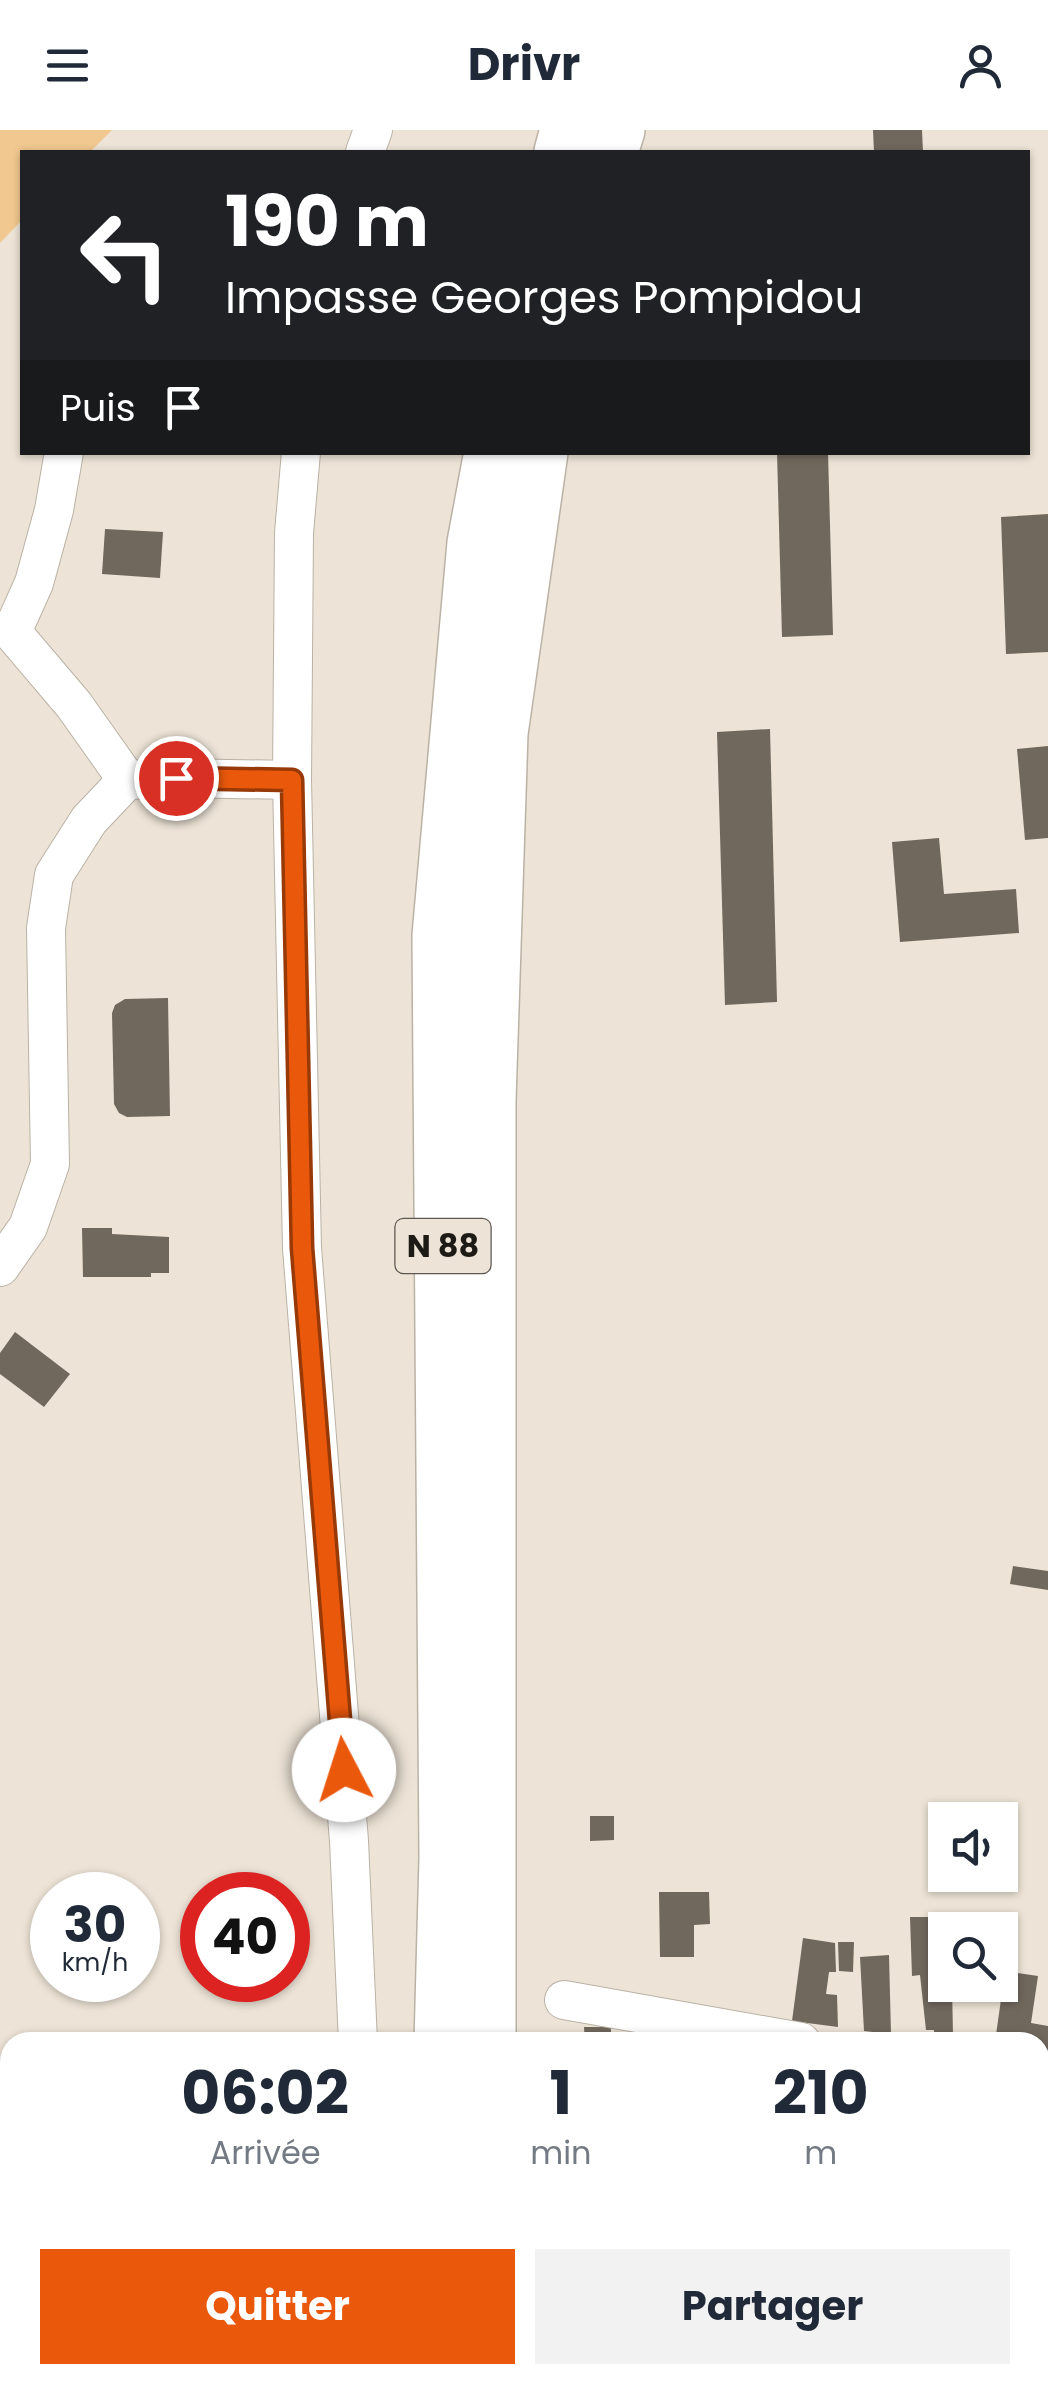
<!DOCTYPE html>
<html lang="fr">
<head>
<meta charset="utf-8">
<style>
  :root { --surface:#fff; --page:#f2f2f3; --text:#1f2937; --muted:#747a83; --accent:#ea580c }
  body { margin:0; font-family:Poppins,sans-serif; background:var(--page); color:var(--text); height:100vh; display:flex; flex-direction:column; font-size:38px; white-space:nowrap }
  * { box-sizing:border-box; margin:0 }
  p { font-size:32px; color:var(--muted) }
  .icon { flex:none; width:55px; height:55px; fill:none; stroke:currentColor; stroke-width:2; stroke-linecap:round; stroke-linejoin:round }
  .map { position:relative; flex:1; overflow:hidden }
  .side { position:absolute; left:0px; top:1902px; width:1050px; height:352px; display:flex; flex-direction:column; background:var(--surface); border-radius:30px 30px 0 0; box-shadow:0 2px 8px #0004 }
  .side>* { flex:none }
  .top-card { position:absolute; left:20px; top:20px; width:1010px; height:305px; border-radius:0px; box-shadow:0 2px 8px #0004; background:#202124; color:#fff; overflow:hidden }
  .buttons { position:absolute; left:928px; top:1672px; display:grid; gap:20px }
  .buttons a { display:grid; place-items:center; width:90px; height:90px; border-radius:0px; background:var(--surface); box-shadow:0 2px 8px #0004; font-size:50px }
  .speed { position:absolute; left:30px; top:1742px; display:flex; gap:20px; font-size:50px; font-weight:700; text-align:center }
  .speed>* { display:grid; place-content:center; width:130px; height:130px; border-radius:50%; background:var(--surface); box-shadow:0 2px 8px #0004; line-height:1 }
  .speed small { font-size:25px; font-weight:400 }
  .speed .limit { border:15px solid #d22; background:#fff; color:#111 }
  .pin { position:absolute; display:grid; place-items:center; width:85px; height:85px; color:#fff; margin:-42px; border:5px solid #fff; border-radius:50%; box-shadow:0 2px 10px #0007 }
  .me { position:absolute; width:110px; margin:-55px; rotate:355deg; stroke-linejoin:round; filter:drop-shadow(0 0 8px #0008) }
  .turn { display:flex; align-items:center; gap:35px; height:210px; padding:0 40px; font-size:45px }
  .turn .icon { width:130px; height:130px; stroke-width:2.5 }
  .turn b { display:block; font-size:70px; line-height:85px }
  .then { display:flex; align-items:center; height:95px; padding:0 40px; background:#0003; gap:20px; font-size:38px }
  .eta { display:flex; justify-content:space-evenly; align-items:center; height:170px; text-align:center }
  .eta b { font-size:60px; font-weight:700; line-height:70px }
  .action { display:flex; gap:20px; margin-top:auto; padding:20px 40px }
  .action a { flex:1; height:115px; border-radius:0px; background:var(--accent); color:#fff; font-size:40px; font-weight:700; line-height:115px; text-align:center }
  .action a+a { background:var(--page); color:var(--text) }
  header { display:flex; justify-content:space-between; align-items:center; height:130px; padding:0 40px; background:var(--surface); font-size:45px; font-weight:700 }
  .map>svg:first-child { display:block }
</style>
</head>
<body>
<header><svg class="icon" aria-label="menu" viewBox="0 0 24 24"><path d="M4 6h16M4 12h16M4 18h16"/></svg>Drivr<svg class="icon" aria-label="person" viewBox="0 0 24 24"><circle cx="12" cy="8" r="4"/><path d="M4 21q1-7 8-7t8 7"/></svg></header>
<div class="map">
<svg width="1048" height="2254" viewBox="0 0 1048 2254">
  <rect width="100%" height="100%" fill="#ede3d6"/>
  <!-- green -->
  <polygon fill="#f1c88f" points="0,0 112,0 90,22 22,22 22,90 0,113"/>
  <!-- building -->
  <g fill="#71685d">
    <polygon points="873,0 922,0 923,22 874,22"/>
    <polygon points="777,322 828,322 833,505 782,507"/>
    <polygon points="1048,384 1048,522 1006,524 1001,387"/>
    <polygon points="105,399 163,402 160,448 102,444"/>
    <polygon points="770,599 777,872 725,875 717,602"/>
    <polygon points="1048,616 1048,708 1025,710 1017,619"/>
    <polygon points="939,708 944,764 1016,759 1019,803 900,812 892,712"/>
    <polygon points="168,868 170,986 127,987 119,983 114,974 112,883 115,875 125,869"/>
    <polygon points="82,1098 112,1098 112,1104 169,1107 169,1143 151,1143 151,1147 83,1147"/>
    <polygon points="15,1202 70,1244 44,1277 0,1244 0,1223"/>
    <polygon points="1013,1436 1048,1441 1048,1460 1010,1454"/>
    <polygon points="590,1686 614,1686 614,1710 590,1711"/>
    <polygon points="659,1762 709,1762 710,1794 694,1795 694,1827 660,1827"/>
    <polygon points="910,1787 951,1787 951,1800 945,1800 945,1855 952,1855 953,1905 934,1906 934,1900 926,1900 920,1845 912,1846"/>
    <polygon points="803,1808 835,1813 836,1842 829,1842 826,1864 837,1865 838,1897 792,1891"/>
    <polygon points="838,1812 854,1812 853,1842 839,1841"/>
    <polygon points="889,1825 891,1904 864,1901 860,1827"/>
    <polygon points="1005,1841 1038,1846 1031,1893 1048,1896 1048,1927 1040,1926 1040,1912 995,1912"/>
    <polygon points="584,1897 611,1897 611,1912 585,1912"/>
    <polygon points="1040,2002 1048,2002 1048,2043 1041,2043"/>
    <polygon points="907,2245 978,2245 977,2254 948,2254 907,2247"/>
  </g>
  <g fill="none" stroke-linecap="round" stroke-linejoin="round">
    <defs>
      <g id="minor">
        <polyline points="365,22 373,0"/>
        <polyline points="64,322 54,380 34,453 12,502 74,575 127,650"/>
        <polyline points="301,322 294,403 292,650 302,1118 349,1711 358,1912"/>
        <polyline points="0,1137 28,1097 50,1034 46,798 54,745 89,690 127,650 176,648 292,650"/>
        <polyline points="564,1870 801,1912"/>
        <polyline points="1040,1946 1048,1947"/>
        <polyline points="344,2254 344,2245"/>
      </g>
      <g id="highway">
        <polyline points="562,22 568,0"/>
        <polyline points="610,22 617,0"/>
        <polyline points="442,1912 447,1728 440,806 475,413 492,322"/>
        <polyline points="488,1912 488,970 500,603 540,322"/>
        <polyline points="425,2254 427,2245"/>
        <polyline points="468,2254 469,2245"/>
      </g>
    </defs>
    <!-- minor casing -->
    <use href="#minor" stroke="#bbb2a5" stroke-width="40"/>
    <!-- highway casing -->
    <use href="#highway" stroke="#bbb2a5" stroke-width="58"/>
    <!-- minor -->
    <use href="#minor" stroke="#fff" stroke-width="38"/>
    <!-- highway -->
    <use href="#highway" stroke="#fff" stroke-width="55"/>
  </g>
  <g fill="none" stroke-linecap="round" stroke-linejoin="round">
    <defs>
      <polyline id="route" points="176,648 292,650 302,1118 344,1640"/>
    </defs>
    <!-- route casing -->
    <use href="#route" stroke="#983908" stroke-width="25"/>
    <!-- route -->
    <use href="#route" stroke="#ea580c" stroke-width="18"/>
  </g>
  <g text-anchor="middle" stroke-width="10" stroke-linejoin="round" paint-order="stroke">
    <!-- shield labels -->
    <rect fill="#ede3d6" stroke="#5c5750" stroke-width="2.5" x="395.5" y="1089" width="95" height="54" rx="8"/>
    <g font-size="32" font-weight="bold" fill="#1e1b16">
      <text x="443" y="1127">N 88</text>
    </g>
  </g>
</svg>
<div class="buttons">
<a><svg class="icon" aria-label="sound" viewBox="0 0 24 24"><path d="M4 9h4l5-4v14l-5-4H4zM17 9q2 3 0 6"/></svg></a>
<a><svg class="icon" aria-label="search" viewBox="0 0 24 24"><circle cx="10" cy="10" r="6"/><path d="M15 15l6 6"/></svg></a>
</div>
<div class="speed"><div>30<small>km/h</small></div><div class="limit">40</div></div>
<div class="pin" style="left:176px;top:648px;background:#d93025"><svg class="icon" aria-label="arrive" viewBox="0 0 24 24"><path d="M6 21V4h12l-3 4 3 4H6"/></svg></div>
<svg class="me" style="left:344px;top:1640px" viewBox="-20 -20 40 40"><circle r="19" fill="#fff"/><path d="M0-13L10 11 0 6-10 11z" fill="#ea580c"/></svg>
<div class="top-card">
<div class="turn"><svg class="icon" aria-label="left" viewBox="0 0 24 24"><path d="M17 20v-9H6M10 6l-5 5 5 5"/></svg><div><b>190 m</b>Impasse Georges Pompidou</div></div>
<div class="then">Puis<svg class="icon" aria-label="arrive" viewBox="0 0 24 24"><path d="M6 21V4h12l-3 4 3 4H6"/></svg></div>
</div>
<section class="side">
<div class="eta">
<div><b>06:02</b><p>Arrivée</p></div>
<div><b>1</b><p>min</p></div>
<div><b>210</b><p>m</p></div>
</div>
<div class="action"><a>Quitter</a><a>Partager</a></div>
</section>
</div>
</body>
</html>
